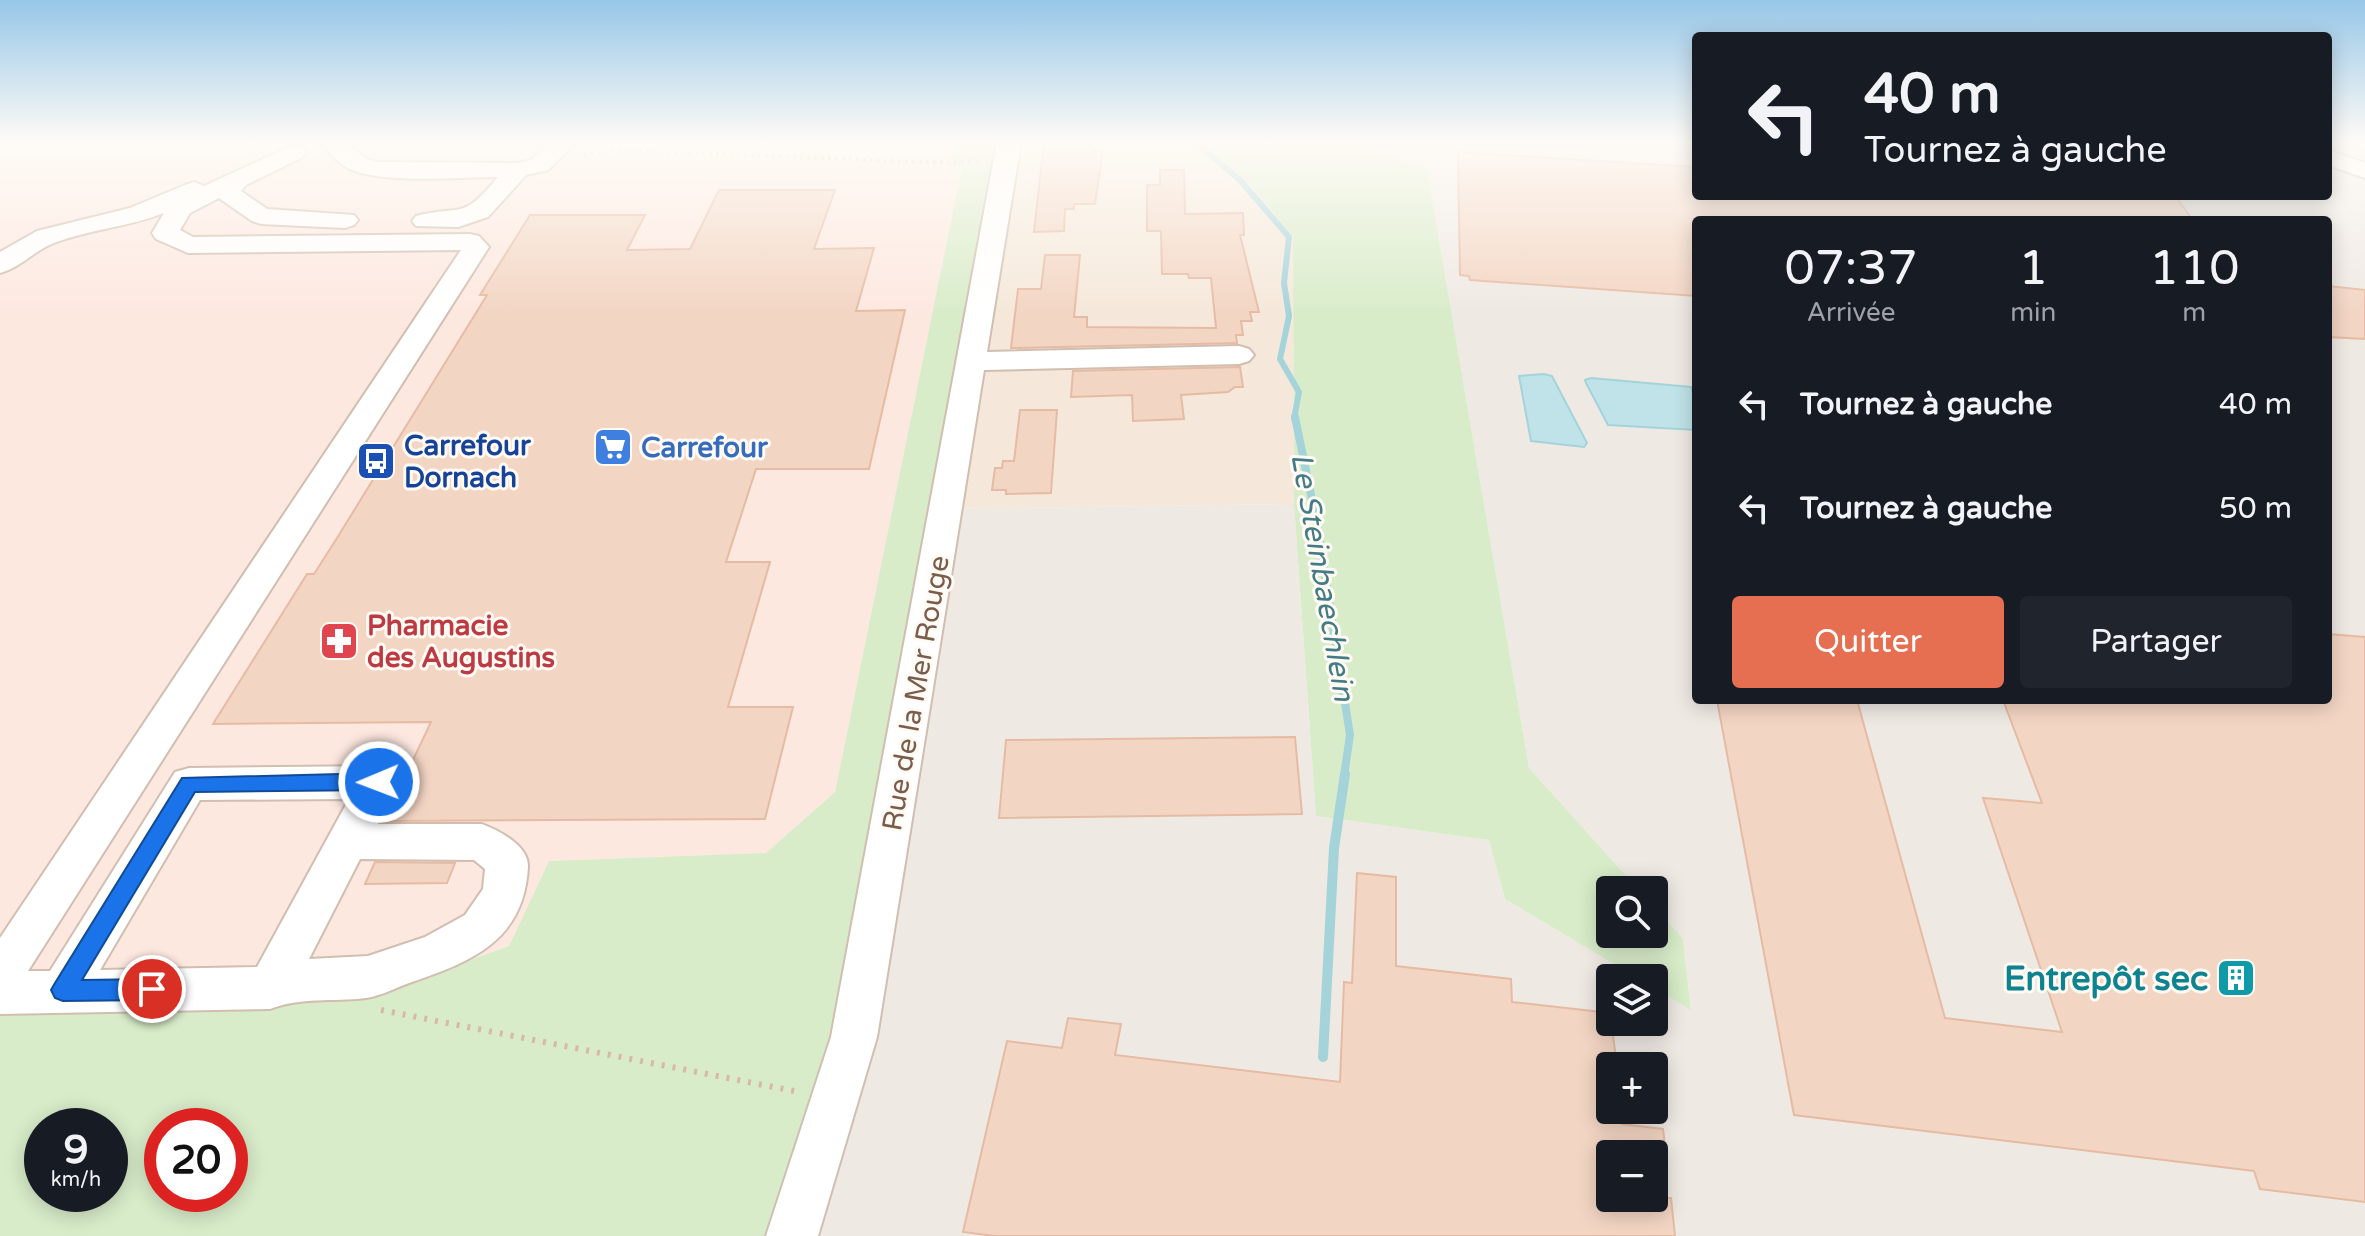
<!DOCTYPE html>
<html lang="fr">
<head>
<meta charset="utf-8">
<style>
  :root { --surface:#171b24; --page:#20242c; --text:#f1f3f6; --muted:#9ea1a6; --accent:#e76f51 }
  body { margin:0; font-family:"Varela Round",sans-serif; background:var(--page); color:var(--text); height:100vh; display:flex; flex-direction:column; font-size:30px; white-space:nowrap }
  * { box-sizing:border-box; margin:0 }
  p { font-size:26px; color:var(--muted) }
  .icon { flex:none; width:44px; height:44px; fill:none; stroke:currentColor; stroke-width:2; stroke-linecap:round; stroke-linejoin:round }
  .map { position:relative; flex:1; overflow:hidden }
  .panel { position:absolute; left:1692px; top:216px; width:640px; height:488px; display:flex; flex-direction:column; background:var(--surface); border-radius:8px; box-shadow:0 4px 20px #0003 }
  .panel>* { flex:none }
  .banner { position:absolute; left:1692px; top:32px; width:640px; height:168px; border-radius:8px; box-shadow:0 4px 20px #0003; background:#171b24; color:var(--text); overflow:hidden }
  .buttons { position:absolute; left:1596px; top:876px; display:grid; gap:16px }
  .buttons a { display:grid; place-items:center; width:72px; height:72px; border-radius:8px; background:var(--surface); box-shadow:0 4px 20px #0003; font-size:40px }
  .speed { position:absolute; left:24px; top:1108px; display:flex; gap:16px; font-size:40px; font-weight:700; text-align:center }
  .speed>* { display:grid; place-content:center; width:104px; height:104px; border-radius:50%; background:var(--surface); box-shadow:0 4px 20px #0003; line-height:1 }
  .speed small { font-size:20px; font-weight:400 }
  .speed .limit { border:12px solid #d22; background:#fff; color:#111 }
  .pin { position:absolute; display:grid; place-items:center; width:68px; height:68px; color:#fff; margin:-34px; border:4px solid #fff; border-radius:50%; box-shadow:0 2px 8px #0007 }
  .me { position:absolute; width:88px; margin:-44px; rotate:269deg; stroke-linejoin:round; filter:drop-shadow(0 0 6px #0008) }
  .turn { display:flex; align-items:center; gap:28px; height:168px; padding:0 40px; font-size:36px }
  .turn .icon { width:104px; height:104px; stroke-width:2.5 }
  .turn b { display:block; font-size:56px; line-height:68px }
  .eta { display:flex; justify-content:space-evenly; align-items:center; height:136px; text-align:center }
  .eta b { font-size:48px; font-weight:600; line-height:56px }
  .button { display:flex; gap:16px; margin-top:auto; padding:16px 40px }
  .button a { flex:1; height:92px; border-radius:8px; background:var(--accent); color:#fff; font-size:32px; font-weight:600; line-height:92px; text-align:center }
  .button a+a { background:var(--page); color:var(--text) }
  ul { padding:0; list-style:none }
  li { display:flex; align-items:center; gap:24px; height:104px; padding:0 40px }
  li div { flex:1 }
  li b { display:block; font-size:30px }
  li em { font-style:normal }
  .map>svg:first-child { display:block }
</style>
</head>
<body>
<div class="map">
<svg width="2365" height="1236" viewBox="0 0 2365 1236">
  <rect width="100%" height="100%" fill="#fdf6ec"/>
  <!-- residential -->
  <polygon fill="#f5e8da" points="1001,142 1199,142 1245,179 1277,213 1293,236 1294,504 936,509"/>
  <!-- commercial -->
  <polygon fill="#fde8e0" points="0,142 958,142 950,166 962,167 835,792 766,853 549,861 509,946 379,992 0,1013"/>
  <!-- industrial -->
  <path fill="#efe9e4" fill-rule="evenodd" d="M1350,142h346v54h632v-54h27l10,8v1086h-1596l167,-727 358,-5 22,312 173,24 16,59 132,79h-27v44h44v-34l37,21 -8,-70 -29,-33v-16h-15l-110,-122 -102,-597zM1696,220h632v480h-632zM1610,1066h44v44h-44zM1610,1154h44v44h-44z"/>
  <!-- green -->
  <g fill="#d8ecc9" fill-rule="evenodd">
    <path d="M958,142h43l-171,903 -61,191h-769v-223l380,-21 129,-46 40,-85 217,-8 69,-61 127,-625 -13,-1zM42,1126h68v68h-68zM162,1126h68v68h-68z"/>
    <polygon points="1199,142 1350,142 1427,170 1529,768 1639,890 1610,890 1610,934 1654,934 1654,906 1683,939 1691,1010 1654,988 1654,978 1637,978 1505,899 1489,840 1316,816 1294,504 1293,236 1245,179"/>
  </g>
  <!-- water -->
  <g fill="#bfe3e8" stroke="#a5d3da" stroke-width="2">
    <polygon points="1544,374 1552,376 1587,443 1584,447 1531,441 1519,376"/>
    <polygon points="1591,378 1691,387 1696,401 1696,430 1608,425 1586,383 1585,380"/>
  </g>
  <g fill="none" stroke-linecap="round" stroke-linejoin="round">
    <!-- stream-far2 -->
    <polyline stroke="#a5d3da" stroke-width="6" points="1195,142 1240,180 1289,237 1284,283 1289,316 1280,359 1299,392 1294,419"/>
    <!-- stream-far1 -->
    <polyline stroke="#a5d3da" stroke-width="8" points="1295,417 1318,529 1350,735 1344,776"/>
    <!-- stream -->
    <polyline stroke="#a5d3da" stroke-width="10" points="1323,1057 1334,848 1345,774"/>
  </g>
  <!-- building -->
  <g fill="#f3d5c3" stroke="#e6bba3" stroke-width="2">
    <polygon points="1044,142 1068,142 1068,147 1093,147 1092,151 1103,151 1095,204 1074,204 1074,209 1065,209 1064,231 1034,232"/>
    <polygon points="1458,152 1696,167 1696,196 2175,196 2193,220 1696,220 1696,296 1470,280 1469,276 1460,275"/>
    <polygon points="1160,170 1184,170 1185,214 1243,213 1244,235 1240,235 1259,312 1250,312 1252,321 1241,321 1243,335 1236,335 1237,343 1011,348 1018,289 1041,289 1045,255 1080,255 1074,317 1087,317 1087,327 1216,328 1211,278 1189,278 1188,274 1162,274 1161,231 1147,231 1147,185 1160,185"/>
    <polygon points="719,190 835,190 814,249 874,248 856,311 905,310 869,469 756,469 726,562 770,562 728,707 793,707 765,819 384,821 431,722 213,724 307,574 314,574 337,538 487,295 480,295 530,215 645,215 627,250 690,249"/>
    <polygon points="2328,286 2365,290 2365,339 2328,337"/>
    <polygon points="1240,367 1243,387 1235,387 1228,392 1181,395 1184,419 1133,421 1132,395 1071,397 1073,371"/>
    <polygon points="1020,410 1057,410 1051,493 1006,494 1006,490 992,490 995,468 1002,468 1003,461 1014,461"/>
    <polygon points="2328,634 2365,637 2365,1202 2260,1189 2254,1171 1794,1115 1717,700 1857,700 1945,1018 2062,1032 1983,798 2042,803 2003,700 2328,700"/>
    <polygon points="1295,737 1302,814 999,818 1006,740"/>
    <polygon points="375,862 455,863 447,883 365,884"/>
    <polygon points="1357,873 1396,877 1396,966 1511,979 1512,1002 1610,1013 1617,1066 1610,1066 1610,1110 1621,1110 1622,1124 1663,1129 1666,1154 1610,1154 1610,1198 1671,1198 1675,1236 995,1236 963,1232 1007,1041 1062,1048 1068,1018 1121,1024 1115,1055 1340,1082 1344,982 1352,983"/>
  </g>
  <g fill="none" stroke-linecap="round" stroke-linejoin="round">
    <defs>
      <g id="minor">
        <path d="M325,142h21l21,17 10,3 140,1 14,-3 19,-18h26l-28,28 -22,5 -38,42 -30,10 -42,-1 -4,-5 4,-5c47,-12 45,6 82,-39 -39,0 -112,7 -146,-7 -10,-4 -23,-16 -29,-25z"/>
        <polygon points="997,142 1021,142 987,352 1239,346 1249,349 1254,355 1249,361 1239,364 984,370 877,1037 818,1236 766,1236 831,1037"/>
        <path d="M294,145l9,2 3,5 -3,5 -57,28 -5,6 26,18 87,6 4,5 -4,5 -9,3 -84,-4 -9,-3 -33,-23 -29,15 -10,17 13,7 277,-3 9,2 10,11 -461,724h22l125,-199 14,-4 190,-2 14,4 6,12 -21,42h104c18,7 47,22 46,43 -4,73 -55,94 -116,115 -15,5 -31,14 -46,16 -34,4 -65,-1 -96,11l-270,5v-76l461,-688 -273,3 -32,-14 -4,-6 12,-20c-35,14 -74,16 -110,30 -19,7 -34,25 -54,30v-21l37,-21 93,-23 55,-23 9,-3 10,4zM349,799l-92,168 -157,3 100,-170zM360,859l114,1 11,9 -2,20 -18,26 -40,22 -57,19 -59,3z"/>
        <polygon points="2328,150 2365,163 2365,178 2328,165"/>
      </g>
    </defs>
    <!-- minor casing -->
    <use href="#minor" stroke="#d1beb0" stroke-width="4"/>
    <!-- path-far1 -->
    <polyline stroke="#d9b8a5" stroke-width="4" stroke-dasharray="2 5" stroke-linecap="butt" points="584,155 613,150 954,163 981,160"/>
    <!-- path -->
    <polyline stroke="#d9b8a5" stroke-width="6" stroke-dasharray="3 8" stroke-linecap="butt" points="381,1010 799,1092"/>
    <!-- minor -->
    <use href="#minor" fill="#fff" fill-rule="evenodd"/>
  </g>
  <!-- sky -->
  <linearGradient id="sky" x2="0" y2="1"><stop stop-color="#97c7e8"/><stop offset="0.45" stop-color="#fefbf6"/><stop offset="1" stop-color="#fefbf6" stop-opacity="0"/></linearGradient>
  <rect width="2365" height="315" fill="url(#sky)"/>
  <!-- route -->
  <polygon fill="#1a73e8" stroke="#114b97" stroke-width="2" points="379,773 386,776 389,782 386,787 379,790 195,792 82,980 152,979 160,982 163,989 160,997 152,1000 63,1001 55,998 51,990 55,983 182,778"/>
  <!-- icons -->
  <defs>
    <symbol id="supermarket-square" viewBox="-11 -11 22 22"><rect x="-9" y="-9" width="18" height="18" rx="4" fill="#3f7fe0" stroke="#fffaf3"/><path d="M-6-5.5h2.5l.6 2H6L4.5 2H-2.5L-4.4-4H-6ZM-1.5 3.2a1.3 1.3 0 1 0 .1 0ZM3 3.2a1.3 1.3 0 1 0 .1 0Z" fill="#fff"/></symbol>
    <symbol id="bus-square" viewBox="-11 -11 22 22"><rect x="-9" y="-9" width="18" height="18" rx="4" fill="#1a4fb4" stroke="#fffaf3"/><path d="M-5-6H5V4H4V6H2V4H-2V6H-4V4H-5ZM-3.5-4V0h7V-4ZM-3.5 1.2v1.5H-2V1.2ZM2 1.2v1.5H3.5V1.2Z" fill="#fff"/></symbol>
    <symbol id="pharmacy-square" viewBox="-11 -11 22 22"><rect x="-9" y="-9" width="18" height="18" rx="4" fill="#e0444e" stroke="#fffaf3"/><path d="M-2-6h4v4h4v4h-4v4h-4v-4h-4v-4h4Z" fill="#fff"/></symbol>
    <symbol id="building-square" viewBox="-11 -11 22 22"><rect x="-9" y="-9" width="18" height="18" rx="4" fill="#0f9aa8" stroke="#fffaf3"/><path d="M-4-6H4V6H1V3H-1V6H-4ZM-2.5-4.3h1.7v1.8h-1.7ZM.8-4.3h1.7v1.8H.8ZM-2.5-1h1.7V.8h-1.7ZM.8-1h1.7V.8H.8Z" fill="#fff"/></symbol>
  </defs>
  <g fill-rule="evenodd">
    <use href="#supermarket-square" x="591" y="425" width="44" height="44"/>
    <use href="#bus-square" x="354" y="439" width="44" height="44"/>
    <use href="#pharmacy-square" x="317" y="619" width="44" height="44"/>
    <use href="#building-square" x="2214" y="956" width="44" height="44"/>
  </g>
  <g text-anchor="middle" stroke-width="6" stroke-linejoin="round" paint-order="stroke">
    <!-- transit labels -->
    <g font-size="28" font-weight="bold" fill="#164399" stroke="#fffaf3" text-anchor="start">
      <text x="404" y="455">Carrefour<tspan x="404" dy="32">Dornach</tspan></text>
    </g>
    <!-- shop labels -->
    <g font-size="28" font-weight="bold" fill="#366cbe" stroke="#fffaf3" text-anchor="start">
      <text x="641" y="457">Carrefour</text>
    </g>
    <!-- health labels -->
    <g font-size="28" font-weight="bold" fill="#be3a42" stroke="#fffaf3" text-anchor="start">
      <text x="367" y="635">Pharmacie<tspan x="367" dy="32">des Augustins</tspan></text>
    </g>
    <!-- street labels -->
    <g font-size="28" fill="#7a5c4d" stroke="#fffaf3">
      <text transform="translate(915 693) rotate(-80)" y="10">Rue de la Mer Rouge</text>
    </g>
    <!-- water labels -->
    <g font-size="30" font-style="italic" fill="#437c86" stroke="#fffaf3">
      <text transform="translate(1323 577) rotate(80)" y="10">Le Steinbaechlein</text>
    </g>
    <!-- near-culture labels -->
    <g font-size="34" font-weight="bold" fill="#0d838f" stroke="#fffaf3" text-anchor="end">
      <text x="2208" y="990">Entrepôt sec</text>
    </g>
  </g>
</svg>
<div class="buttons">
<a><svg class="icon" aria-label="search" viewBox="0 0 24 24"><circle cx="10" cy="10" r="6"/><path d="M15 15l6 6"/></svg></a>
<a><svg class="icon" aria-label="layers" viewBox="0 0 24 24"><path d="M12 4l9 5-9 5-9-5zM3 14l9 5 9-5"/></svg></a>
<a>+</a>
<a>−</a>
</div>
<div class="speed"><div>9<small>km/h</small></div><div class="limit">20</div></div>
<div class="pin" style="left:152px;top:989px;background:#d93025"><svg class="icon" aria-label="arrive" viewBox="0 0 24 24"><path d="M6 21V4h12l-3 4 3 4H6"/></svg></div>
<svg class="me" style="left:379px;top:782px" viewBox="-20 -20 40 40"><circle r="17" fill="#1a73e8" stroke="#fff" stroke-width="3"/><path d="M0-11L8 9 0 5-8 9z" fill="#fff"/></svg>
<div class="banner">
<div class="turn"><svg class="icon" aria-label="left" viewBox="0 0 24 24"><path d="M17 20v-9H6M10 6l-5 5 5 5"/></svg><div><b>40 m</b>Tournez à gauche</div></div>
</div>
<section class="panel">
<div class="eta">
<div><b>07:37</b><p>Arrivée</p></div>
<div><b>1</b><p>min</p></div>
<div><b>110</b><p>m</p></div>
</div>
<ul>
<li><svg class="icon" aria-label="left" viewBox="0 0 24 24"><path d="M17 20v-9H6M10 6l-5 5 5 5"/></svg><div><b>Tournez à gauche</b></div><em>40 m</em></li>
<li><svg class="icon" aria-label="left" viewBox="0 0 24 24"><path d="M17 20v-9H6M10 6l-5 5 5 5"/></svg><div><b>Tournez à gauche</b></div><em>50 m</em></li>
</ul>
<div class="button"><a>Quitter</a><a>Partager</a></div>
</section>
</div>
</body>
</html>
